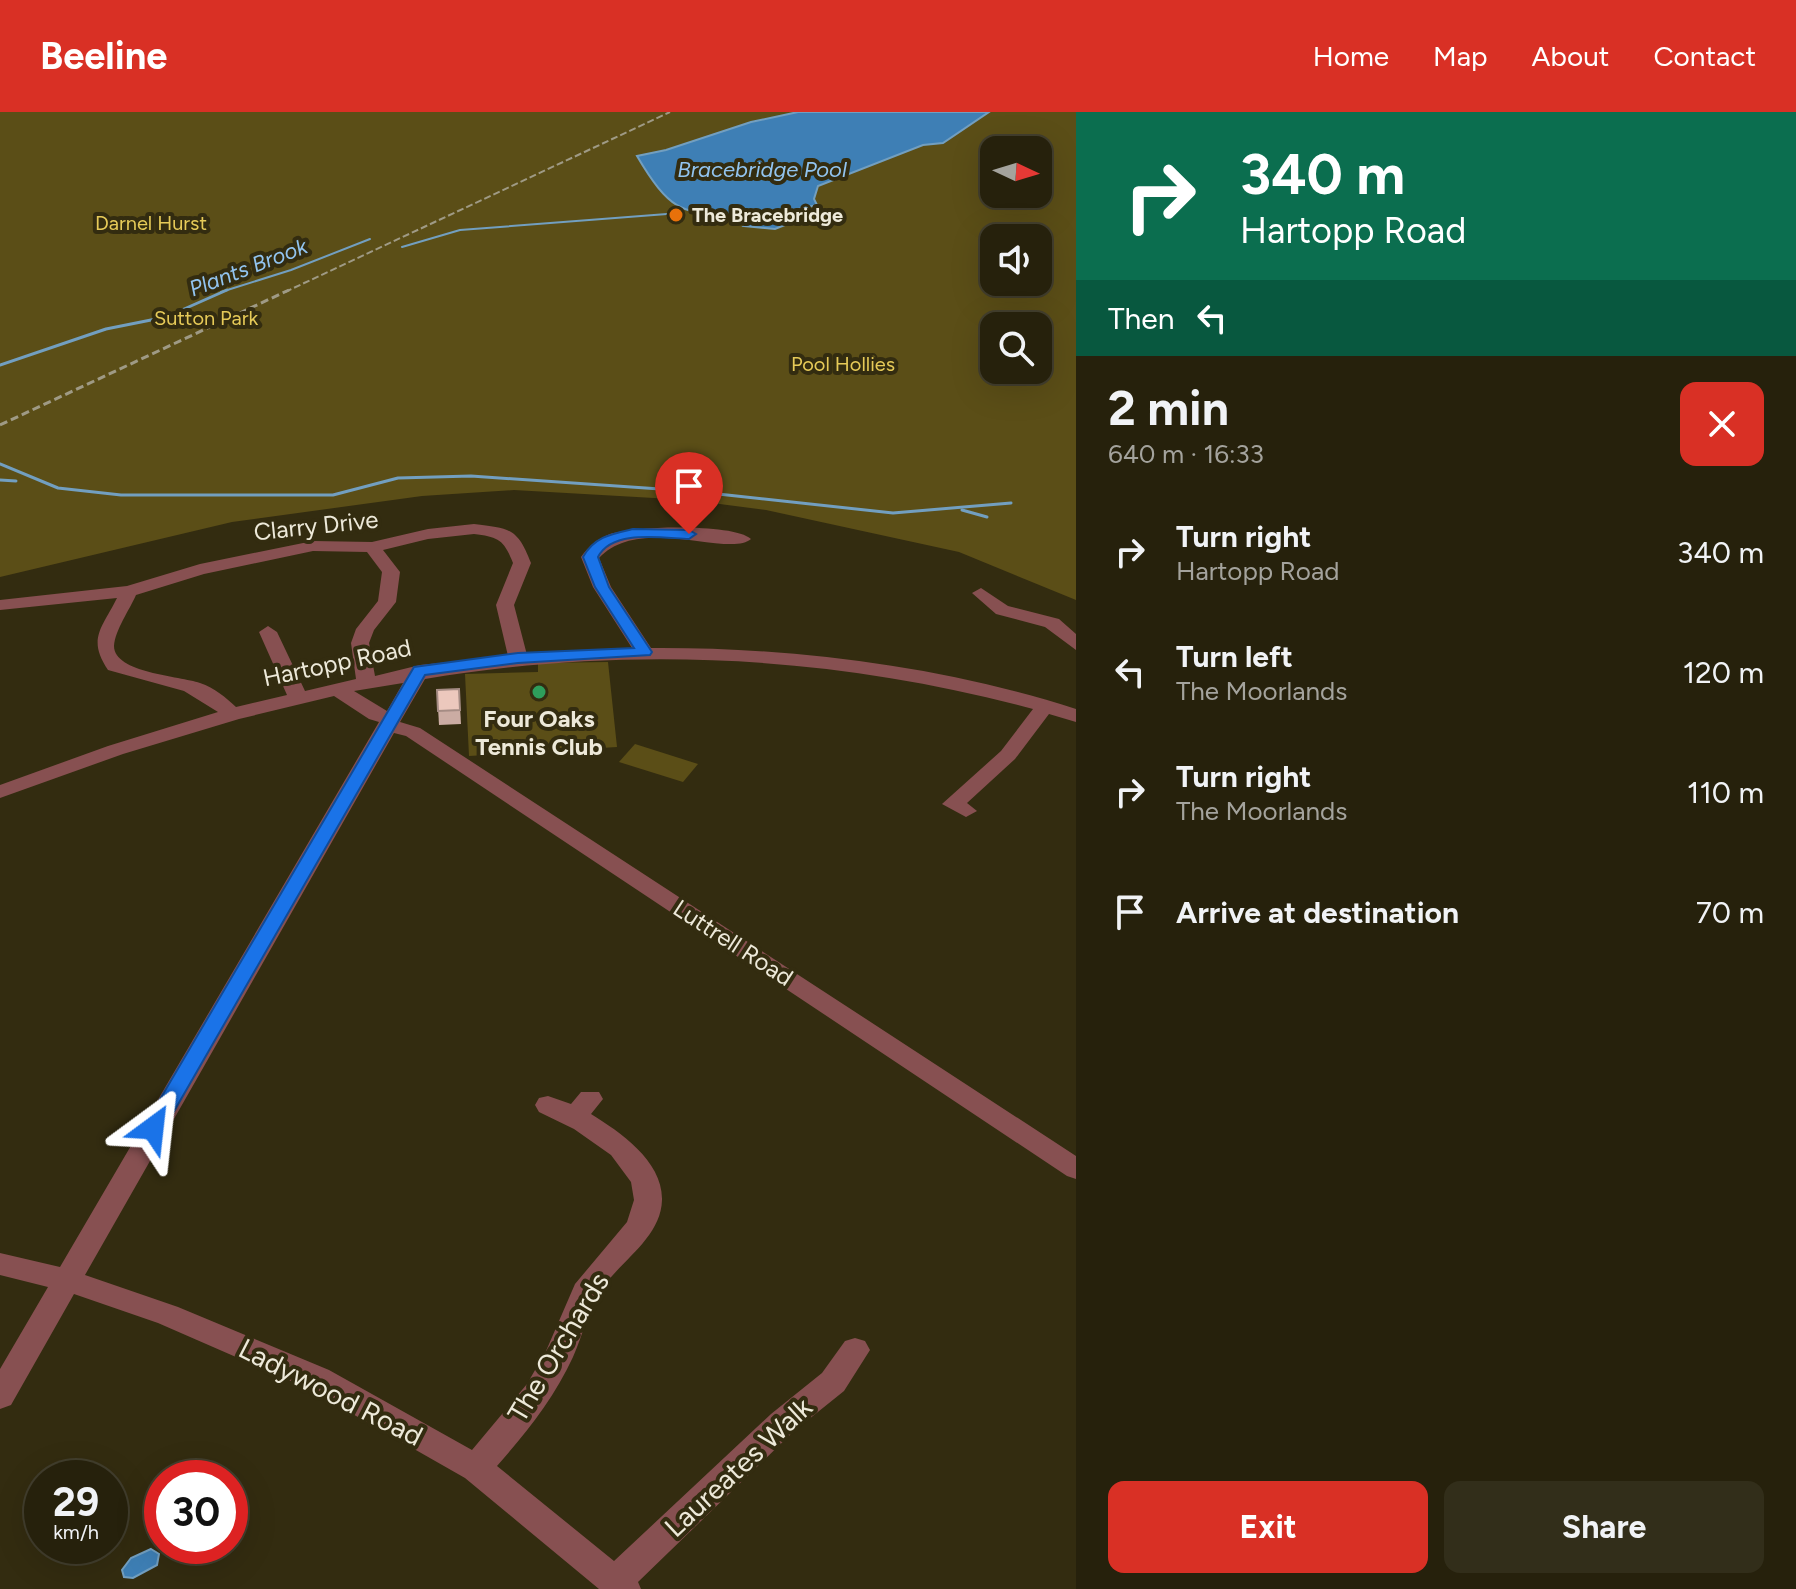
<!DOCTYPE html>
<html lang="en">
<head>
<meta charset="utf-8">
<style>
  :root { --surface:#26210c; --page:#322e1a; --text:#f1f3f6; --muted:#a4a39d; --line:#423e2d; --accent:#d93025 }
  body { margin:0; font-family:Figtree,sans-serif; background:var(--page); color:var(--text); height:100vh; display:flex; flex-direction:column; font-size:30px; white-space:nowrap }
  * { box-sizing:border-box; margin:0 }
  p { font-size:26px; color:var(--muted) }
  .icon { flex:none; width:44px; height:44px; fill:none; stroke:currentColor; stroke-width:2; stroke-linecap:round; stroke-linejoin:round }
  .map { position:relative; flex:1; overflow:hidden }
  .panel { display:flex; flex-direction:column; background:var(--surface); width:720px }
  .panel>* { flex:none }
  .hud { background:#0b6e4f; color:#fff; overflow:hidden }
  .needle { width:52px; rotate:94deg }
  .buttons { position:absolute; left:980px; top:24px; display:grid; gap:16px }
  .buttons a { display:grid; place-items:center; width:72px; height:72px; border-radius:16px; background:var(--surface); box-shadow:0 8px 32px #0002,0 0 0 2px var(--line); font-size:40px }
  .speed { position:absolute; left:24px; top:1348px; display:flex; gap:16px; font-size:40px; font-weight:700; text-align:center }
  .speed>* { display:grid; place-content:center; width:104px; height:104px; border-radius:50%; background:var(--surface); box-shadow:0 8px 32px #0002,0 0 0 2px var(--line); line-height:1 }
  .speed small { font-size:20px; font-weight:400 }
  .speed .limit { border:12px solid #d22; background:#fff; color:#111 }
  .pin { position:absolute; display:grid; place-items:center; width:68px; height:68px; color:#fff; margin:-82px -34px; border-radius:50% 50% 50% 0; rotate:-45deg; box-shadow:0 0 8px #0007 }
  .pin .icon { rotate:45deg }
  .me { position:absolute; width:88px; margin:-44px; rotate:30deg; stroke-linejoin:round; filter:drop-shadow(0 0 6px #0008) }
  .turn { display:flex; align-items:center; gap:28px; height:168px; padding:0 32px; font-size:36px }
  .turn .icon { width:104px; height:104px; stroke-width:2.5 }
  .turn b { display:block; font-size:56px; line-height:68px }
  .then { display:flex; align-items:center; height:76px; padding:0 32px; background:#0003; gap:16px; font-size:30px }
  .round { display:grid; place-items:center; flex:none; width:84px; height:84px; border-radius:16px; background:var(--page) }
  .headline { display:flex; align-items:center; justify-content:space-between; height:136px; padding:0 32px }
  h1 { font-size:48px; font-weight:700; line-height:60px }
  .cta { display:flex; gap:16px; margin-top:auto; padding:16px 32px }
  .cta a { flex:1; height:92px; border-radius:16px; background:var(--accent); color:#fff; font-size:32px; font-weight:700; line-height:92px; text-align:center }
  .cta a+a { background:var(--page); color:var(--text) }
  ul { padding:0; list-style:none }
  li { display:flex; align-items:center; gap:24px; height:120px; padding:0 32px }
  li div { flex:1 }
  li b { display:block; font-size:30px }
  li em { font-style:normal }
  header { display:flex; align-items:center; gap:48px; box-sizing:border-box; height:112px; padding:0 40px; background:var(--accent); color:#fff }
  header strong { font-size:38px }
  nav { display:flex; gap:44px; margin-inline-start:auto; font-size:28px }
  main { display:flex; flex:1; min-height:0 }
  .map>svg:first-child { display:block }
</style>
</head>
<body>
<header>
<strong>Beeline</strong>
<nav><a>Home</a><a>Map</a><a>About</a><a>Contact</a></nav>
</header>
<main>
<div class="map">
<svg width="1076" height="1477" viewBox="0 0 1076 1477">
  <rect width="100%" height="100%" fill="#332c10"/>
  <!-- green -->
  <g fill="#5b4e17" fill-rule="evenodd">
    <path d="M0,0h1076v488l-117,-48 -193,-42 -77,-10 -175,-10 -92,6 -190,26 -232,55zM994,38h44v44h-44zM994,126h44v44h-44zM994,214h44v44h-44z"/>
    <polygon points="608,550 617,635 469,644 465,562 538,560 538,551"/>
    <polygon points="635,632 698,652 683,670 619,650"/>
  </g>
  <!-- water -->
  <g fill="#3e7fb5" stroke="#729fc0" stroke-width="2">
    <path d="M798,0h191l-46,31 -20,2 -105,41 -4,13 3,6 -28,6 -15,10 11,4 -10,4 -31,-3 9,-7c-67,-9 -77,3 -116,-63l29,-6 85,-28z"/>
    <polygon points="151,1437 159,1442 157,1453 133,1466 124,1465 122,1458 131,1446"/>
  </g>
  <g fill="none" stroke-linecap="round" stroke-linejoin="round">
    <!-- stream-far1 -->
    <g stroke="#729fc0" stroke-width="2">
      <polyline points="402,135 460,118 667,102"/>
      <polyline points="221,180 291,158 370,127"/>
    </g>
    <!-- stream -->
    <g stroke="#729fc0" stroke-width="3">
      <polyline points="0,253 106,217 166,205 227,178"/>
      <polyline points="0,352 58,376 121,383 333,383 398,366 471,364 689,379"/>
      <polyline points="0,368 16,369"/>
      <polyline points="718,382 893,401 1011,391"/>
      <polyline points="962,398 987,405"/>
    </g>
    <!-- minor -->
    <g fill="#875051" fill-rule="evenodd">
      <path d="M474,412c36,5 43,3 57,39l-17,42 13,50 105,-7 -39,-61 -12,-30c8,-11 16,-18 29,-23 23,-8 124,-11 141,5 -21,19 -112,-25 -152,19l12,29 40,61c142,-1 291,18 425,61v13l-27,-8 -34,45 -48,44 10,8 -11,6 -24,-13 59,-53 32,-42c-199,-54 -406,-64 -608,-30l-25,43 20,6 656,428v23l-9,-3 -661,-440 -12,-3 -309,542 93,32 151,63 143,80 55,-66 19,-33 29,-67 52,-62 7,-22 -3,-18 -20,-27 -37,-26 -35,-17 -4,-7 4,-7 9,-2 23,8 10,-12h18l4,7 -12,15c29,18 72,47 71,86 -1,38 -42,61 -61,90 -13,19 -18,45 -28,67 -19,41 -46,75 -76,109l117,95 157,-147 51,-41 23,-32 10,-3 10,3 5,9 -26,41 -51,41 -155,150 3,7h-42l-134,-111 -158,-90 -149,-65 -84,-29 -63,111 -11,4v-40l48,-82 -48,-12v-22l60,14 319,-545 -10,-3 -35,-23 -95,23 -116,35 -123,44v-13l108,-39 110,-34 -34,-21 -76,-21c-21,-31 -6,-42 9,-72l-117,12v-10l127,-14 73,-22 113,-23 59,1 56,-13zM474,422c25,3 30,6 39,29l-17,42 12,51 -88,9 -45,11 -6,-33 5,-13 22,-28 4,-30 -17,-22 45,-11zM313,439l54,1 15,20 -4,29 -22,28 -5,14 5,36 -51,12 -28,-59 -9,-6 -9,6 28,63 -51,12c-11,-10 -21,-19 -36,-24 -20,-7 -86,-10 -86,-37 1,-16 16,-37 22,-51l68,-21zM403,571l-16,28 -33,-20z"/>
      <polygon points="981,476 1008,494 1059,507 1076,522 1076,538 1045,515 996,502 972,481"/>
    </g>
    <!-- rail-far1 -->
    <polyline stroke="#9f9a85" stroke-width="2" stroke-dasharray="7 3" stroke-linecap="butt" points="285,180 670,0"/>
    <!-- rail -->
    <polyline stroke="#9f9a85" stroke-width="3" stroke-dasharray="8 4" stroke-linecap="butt" points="0,313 289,178"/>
  </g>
  <!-- wall -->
  <polygon fill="#cbaca3" points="459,577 461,612 439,613 437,578"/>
  <!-- building -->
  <polygon fill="#ecc8bd" stroke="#a58c84" stroke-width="2" points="459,577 460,598 438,599 437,578"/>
  <!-- route -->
  <path fill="#1a73e8" stroke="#114b97" stroke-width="2" d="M633,417l56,1 7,4 -7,5c-27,-1 -77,-10 -91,18l11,30 43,65 -2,3 -132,8 -93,12 -264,459h-15l-3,-6 3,-5 268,-456 104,-14 116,-5 -39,-61 -12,-30c11,-20 28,-23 50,-28z"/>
  <!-- markers -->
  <circle fill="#e8710a" stroke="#332c10" stroke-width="3" cx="676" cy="103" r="8"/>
  <circle fill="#2e9e5b" stroke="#332c10" stroke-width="3" cx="539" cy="580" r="8"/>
  <g text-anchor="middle" stroke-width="8" stroke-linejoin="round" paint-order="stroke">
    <!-- far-poi labels -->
    <g font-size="20" font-weight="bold" fill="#ede9d9" stroke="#332c10" text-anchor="start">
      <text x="692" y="110">The Bracebridge</text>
    </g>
    <!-- far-park labels -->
    <g font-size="20" fill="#e6ca58" stroke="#332c10">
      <text x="151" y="118">Darnel Hurst</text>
      <text x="206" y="213">Sutton Park</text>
      <text x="843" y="259">Pool Hollies</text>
    </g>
    <!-- far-water labels -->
    <g font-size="22" font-style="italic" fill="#92c4ef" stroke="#332c10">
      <text x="762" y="65">Bracebridge Pool</text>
      <text transform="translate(248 155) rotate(-21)" y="8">Plants Brook</text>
    </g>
    <!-- street labels -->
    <g font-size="24" fill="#ede9d9" stroke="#332c10">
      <text transform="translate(316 414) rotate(-6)" y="8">Clarry Drive</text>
      <text transform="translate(337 551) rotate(-12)" y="8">Hartopp Road</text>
      <text transform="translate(733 831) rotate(33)" y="8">Luttrell Road</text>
    </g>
    <!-- poi labels -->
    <g font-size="24" font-weight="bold" fill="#ede9d9" stroke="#332c10">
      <text x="539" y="615">Four Oaks<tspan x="539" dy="28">Tennis Club</tspan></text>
    </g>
    <!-- near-street labels -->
    <g font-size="28" fill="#ede9d9" stroke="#332c10">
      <text transform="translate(558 1235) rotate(-59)" y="10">The Orchards</text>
      <text transform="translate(331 1280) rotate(27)" y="10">Ladywood Road</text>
      <text transform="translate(738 1355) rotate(-43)" y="10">Laureates Walk</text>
    </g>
  </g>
</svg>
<div class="buttons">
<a><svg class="needle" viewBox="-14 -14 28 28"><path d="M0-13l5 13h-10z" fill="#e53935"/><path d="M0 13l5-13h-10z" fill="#a4a39d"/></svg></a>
<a><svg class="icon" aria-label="sound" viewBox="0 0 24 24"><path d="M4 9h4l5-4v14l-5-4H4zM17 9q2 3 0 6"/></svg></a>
<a><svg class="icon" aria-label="search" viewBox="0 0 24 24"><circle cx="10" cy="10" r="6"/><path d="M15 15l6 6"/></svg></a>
</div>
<div class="speed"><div>29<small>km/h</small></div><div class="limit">30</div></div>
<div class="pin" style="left:689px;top:422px;background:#d93025"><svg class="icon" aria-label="arrive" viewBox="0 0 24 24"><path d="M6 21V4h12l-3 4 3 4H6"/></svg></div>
<svg class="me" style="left:153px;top:1016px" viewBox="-20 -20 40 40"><path d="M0-17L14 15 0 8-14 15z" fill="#1a73e8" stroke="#fff" stroke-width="4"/></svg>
</div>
<section class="panel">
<div class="hud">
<div class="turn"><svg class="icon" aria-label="right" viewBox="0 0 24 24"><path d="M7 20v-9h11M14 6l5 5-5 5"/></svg><div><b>340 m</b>Hartopp Road</div></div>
<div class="then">Then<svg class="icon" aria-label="left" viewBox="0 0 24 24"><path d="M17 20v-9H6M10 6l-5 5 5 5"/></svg></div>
</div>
<div class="headline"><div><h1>2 min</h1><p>640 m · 16:33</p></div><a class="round" style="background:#d93025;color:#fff"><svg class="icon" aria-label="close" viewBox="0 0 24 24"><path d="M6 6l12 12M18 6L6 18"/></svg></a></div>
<ul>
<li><svg class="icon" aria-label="right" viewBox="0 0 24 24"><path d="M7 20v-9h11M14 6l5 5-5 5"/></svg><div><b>Turn right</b><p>Hartopp Road</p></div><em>340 m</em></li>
<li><svg class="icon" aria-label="left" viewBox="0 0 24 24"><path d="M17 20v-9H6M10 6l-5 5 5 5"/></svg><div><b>Turn left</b><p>The Moorlands</p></div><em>120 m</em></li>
<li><svg class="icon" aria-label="right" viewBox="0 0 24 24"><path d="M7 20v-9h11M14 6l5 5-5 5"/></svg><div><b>Turn right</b><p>The Moorlands</p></div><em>110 m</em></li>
<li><svg class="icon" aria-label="arrive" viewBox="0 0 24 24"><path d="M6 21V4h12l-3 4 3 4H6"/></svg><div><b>Arrive at destination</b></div><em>70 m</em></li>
</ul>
<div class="cta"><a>Exit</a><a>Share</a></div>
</section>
</main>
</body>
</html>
